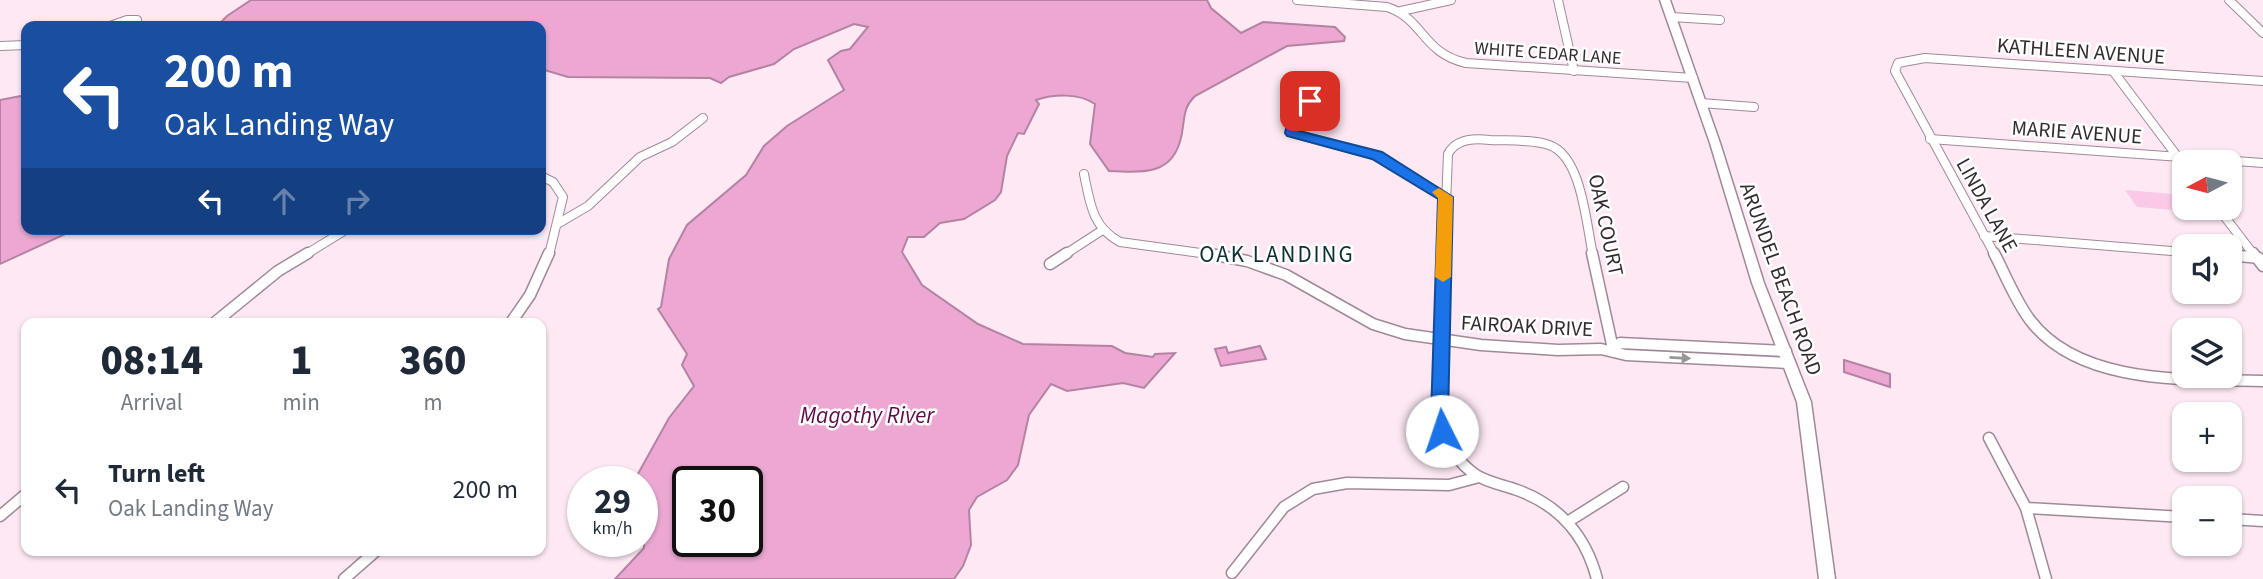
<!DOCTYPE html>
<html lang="en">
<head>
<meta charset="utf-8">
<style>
  :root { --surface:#fff; --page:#f6f6f7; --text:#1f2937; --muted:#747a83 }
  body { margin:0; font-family:"Source Sans 3",sans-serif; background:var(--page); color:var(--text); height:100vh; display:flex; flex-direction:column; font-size:26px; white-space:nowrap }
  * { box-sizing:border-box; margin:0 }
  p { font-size:23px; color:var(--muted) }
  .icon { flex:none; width:38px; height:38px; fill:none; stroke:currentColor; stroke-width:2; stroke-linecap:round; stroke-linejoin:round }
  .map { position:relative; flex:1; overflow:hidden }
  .details { position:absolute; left:21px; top:318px; width:525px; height:238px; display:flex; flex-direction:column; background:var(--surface); border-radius:14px; box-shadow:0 2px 5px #0004 }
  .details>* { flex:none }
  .banner { position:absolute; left:21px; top:21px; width:525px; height:214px; border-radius:14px; box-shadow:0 2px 5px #0004; background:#1a4fa0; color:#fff; overflow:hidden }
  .needle { width:46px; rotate:263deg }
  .fabs { position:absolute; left:2172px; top:150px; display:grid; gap:14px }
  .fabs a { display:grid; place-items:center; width:70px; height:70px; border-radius:14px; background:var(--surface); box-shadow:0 2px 5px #0004; font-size:35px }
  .speed { position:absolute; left:567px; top:466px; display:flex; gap:14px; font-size:35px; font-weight:700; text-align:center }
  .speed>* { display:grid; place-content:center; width:91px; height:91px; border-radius:50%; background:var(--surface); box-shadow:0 2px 5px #0004; line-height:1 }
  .speed small { font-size:18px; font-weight:400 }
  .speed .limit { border:4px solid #111; border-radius:10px; background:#fff; color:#111 }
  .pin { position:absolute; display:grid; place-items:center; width:60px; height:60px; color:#fff; margin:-30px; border-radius:14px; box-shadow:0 4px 10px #0006 }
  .me { position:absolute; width:77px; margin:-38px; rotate:356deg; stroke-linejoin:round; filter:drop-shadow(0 0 5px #0008) }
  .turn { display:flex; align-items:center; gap:24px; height:147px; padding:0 28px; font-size:32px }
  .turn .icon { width:91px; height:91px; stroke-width:2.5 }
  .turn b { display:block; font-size:49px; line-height:60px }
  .lanes { display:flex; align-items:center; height:66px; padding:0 28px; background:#0003; justify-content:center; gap:35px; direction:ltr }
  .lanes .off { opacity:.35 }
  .eta { display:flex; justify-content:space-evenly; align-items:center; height:119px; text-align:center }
  .eta b { font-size:42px; font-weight:800; line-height:49px }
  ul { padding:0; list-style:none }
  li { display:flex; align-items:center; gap:21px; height:105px; padding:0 28px }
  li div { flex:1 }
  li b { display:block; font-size:26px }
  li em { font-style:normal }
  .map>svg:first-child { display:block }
</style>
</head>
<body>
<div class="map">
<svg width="2263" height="579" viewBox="0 0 2263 579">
  <rect width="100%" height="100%" fill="#fde8f4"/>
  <!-- green -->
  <polygon fill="#fbc9e8" points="2125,190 2184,195 2184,208 2194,208 2197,212 2137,207"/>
  <!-- water -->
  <g fill="#eca8d3" stroke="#b582a2" stroke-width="2" fill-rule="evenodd">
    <path d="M251,0h956l4,8 30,25 22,-11 72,5 10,10 -1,4 -57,5 -92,50c-10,10 -10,17 -12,30 -5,48 -33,47 -74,45l-19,-27 5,-40c-16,-11 -41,-10 -59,-4l3,4 -15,30 -6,-1 -11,23 -6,36 -6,8 -31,19 -24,4 -16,14h-16l-6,15 20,33 56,39 45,20 89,2 13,7 28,4 2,-3 20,-1 -31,35 -21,-5 -56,8 -16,-7 -22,31 -11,50 -11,15 -30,17 -8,13 2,35 -8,21 -9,13h-339l29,-31 -2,-67h-8l35,-63 25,-32 -12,-21 5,-11 -29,-45 3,-2 8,-48 18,-34 59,-50 18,-29 23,-20 57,-36 -16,-30 13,-9 9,-2 18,-22 -14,-3 -60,25 -20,15 -45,13 -8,6 -11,-5 -142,-1 -27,-8v-43h-37l-3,-2 -8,2h-276l10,-10zM688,481h59v60h-59z"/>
    <polygon points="26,95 26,229 76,229 0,264 0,100"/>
    <polygon points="1260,346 1266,359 1221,366 1215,349 1226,347 1228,353"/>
    <polygon points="1844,360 1890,374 1890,387 1844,372"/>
  </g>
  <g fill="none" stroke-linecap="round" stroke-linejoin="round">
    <defs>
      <g id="minor-far1">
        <path d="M1297,0l90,7c37,12 35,46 79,56l227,15"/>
        <polyline points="1558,0 1574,71"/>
        <polyline points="2229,0 2263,33"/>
        <polyline points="1401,11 1451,0"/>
        <polyline points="1671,17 1720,20"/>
        <polyline points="110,26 127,20 137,20 138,26"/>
        <polyline points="0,46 26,45"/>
        <polyline points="2113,71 2180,160"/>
        <polyline points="1310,101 1295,117 1292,133 1377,156 1446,197"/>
        <polyline points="1701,103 1754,107"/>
        <polyline points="1930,139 2263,163"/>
        <path d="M1084,174c6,29 8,53 36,68l95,13"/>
        <polyline points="541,176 553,182 563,197 549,255"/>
        <polyline points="2218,208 2254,255"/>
        <polyline points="559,223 588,206 640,157 672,142 703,118"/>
        <polyline points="1984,236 2184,252"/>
        <polyline points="305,255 347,229"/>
        <polyline points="1064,255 1101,231"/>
        <path d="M1444,255l4,-101c8,-16 27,-16 42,-14 18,1 42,-1 59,5 33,11 37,79 44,110"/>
        <polyline points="1995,255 1895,71 1898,63 1925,58 2263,81"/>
      </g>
      <g id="minor">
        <polyline points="1205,253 1247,261 1286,275 1373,324 1405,334 1481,345 1558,350 1601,349 1626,355 1790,363"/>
        <path d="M1444,253l-5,164c6,23 17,45 37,58 13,8 28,10 41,15 42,15 69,46 80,89"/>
        <polyline points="1592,253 1613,349"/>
        <path d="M1994,253c11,21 21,47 36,67 50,66 159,59 233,61"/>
        <polyline points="2253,253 2263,266"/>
        <polyline points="2230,255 2259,258"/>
        <polyline points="1050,264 1067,253"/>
        <polyline points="213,324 278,271 308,253"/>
        <polyline points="510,324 530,295 549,253"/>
        <polyline points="1613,349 1620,343 1786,351"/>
        <polyline points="1989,438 2026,508 2046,579"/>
        <polyline points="2026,508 2184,517"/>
        <polyline points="0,516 26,494"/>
        <polyline points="2230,519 2263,521"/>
        <polyline points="1569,521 1623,487"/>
        <polyline points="1232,573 1284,507 1313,489 1347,483 1449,485 1479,477"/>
        <polyline points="344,579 376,551"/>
      </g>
      <polygon id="tertiary" points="1660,0 1670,0 1720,143 1764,283 1811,402 1835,579 1819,579 1797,402 1752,283 1710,143"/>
    </defs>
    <!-- minor-far1 casing -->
    <use href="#minor-far1" stroke="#a08997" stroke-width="10"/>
    <!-- minor casing -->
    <use href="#minor" stroke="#a08997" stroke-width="13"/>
    <!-- tertiary casing -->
    <use href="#tertiary" stroke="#a08997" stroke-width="3"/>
    <!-- minor-far1 -->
    <use href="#minor-far1" stroke="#fff" stroke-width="8"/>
    <!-- minor -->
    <use href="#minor" stroke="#fff" stroke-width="10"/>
    <!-- tertiary -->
    <use href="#tertiary" fill="#fff" fill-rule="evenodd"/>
  </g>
  <!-- one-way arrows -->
  <defs><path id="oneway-solid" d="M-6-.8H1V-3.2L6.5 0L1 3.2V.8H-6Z" transform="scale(1.75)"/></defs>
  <use fill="#9a9598" href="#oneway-solid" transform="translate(1680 358) rotate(3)"/>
  <!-- route -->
  <path fill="#1a73e8" stroke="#114b97" stroke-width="2" d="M1310,97l7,4 -16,17 -2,13 83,21 71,45 -5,220 3,14 -3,5h-12l-5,-19 7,-218 -66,-40 -85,-23 -2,-3c3,-16 10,-30 25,-36z"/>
  <!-- slow -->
  <polygon fill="#f59e0b" points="1439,188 1453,197 1451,277 1443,282 1435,277 1438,198 1432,192"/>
  <g text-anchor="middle" stroke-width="5" stroke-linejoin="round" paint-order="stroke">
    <!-- far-street labels -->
    <g font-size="18" fill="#342b31" stroke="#fff">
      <text transform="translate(1548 53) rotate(4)" y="6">WHITE CEDAR LANE</text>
    </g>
    <!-- street labels -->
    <g font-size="21" fill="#342b31" stroke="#fff">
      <text transform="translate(2081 51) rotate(4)" y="7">KATHLEEN AVENUE</text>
      <text transform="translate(2077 132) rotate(4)" y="7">MARIE AVENUE</text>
      <text transform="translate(1987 205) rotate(61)" y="7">LINDA LANE</text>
      <text transform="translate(1606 225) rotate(78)" y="7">OAK COURT</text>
      <text transform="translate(1781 279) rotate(70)" y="7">ARUNDEL BEACH ROAD</text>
      <text transform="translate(1527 326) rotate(3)" y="7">FAIROAK DRIVE</text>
    </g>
    <!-- neighbourhood labels -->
    <g font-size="23" letter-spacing="2" fill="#0c2f33" stroke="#fff">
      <text x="1277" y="262">OAK LANDING</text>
    </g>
    <!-- water labels -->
    <g font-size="23" font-style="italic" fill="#5b0c47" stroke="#fff">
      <text x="867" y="423">Magothy River</text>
    </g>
  </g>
</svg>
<div class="fabs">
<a><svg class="needle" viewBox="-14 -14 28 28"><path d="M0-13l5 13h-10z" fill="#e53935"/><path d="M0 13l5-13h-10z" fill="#747a83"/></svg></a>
<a><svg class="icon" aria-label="sound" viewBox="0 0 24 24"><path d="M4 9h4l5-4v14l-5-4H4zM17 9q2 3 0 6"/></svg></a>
<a><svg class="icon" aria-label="layers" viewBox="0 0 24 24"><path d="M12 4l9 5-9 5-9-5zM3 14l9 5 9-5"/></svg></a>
<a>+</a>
<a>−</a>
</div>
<div class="speed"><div>29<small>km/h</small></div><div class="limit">30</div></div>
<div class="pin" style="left:1310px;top:101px;background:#d93025"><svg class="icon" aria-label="arrive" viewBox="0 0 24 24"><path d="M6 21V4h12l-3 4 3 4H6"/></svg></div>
<svg class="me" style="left:1442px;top:431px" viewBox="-20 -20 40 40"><circle r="19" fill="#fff"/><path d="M0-13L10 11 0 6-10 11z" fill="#1a73e8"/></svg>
<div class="banner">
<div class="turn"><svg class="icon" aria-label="left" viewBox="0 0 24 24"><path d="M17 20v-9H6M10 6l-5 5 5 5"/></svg><div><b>200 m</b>Oak Landing Way</div></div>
<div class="lanes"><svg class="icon" aria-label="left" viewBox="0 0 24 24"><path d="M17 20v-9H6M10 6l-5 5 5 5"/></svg><svg class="icon off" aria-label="ahead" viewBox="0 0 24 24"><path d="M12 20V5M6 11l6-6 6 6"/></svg><svg class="icon off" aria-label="right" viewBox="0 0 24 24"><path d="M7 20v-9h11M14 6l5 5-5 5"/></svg></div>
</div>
<section class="details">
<div class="eta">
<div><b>08:14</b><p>Arrival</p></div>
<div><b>1</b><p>min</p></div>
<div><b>360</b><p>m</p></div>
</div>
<ul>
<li><svg class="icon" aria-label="left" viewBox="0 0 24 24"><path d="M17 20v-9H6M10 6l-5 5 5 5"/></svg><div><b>Turn left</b><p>Oak Landing Way</p></div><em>200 m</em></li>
</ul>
</section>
</div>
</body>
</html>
